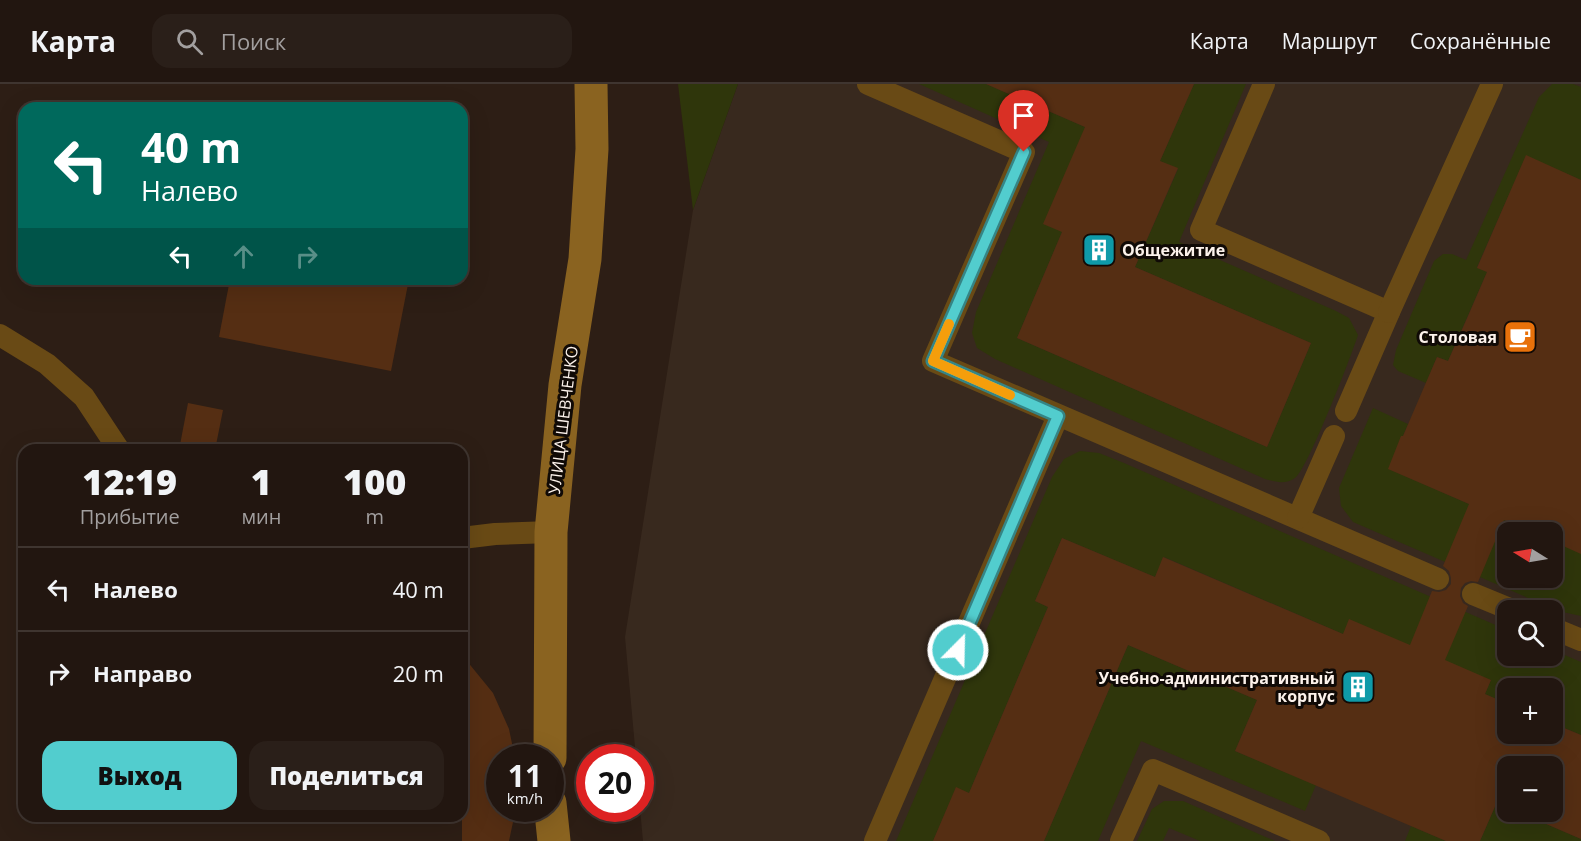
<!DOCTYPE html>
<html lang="ru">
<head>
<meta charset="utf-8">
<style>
  :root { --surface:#221610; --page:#2a1f19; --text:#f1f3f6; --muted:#a29f9f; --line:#3f3530; --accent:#52cdce }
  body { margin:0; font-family:"Open Sans",sans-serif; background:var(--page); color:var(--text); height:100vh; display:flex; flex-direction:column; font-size:22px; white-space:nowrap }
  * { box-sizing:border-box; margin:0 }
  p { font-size:20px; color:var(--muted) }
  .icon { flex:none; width:33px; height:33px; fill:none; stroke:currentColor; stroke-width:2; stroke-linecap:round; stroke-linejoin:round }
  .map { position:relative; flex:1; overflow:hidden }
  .sheet { position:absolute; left:18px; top:360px; width:450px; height:378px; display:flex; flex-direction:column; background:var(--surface); border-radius:18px; box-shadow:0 6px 24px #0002,0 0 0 2px var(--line) }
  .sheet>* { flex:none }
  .guide { position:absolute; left:18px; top:18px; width:450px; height:183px; border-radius:18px; box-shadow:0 6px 24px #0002,0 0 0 2px var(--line); background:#00695c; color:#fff; overflow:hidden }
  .needle { width:39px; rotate:281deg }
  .fabs { position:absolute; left:1497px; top:438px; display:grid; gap:12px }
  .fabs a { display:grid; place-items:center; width:66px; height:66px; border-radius:12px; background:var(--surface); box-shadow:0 6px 24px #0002,0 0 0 2px var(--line); font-size:30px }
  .speed { position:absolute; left:486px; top:660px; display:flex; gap:12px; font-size:30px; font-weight:700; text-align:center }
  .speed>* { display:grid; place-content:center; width:78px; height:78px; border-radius:50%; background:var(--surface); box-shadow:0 6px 24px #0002,0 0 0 2px var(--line); line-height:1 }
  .speed small { font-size:15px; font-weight:400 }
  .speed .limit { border:9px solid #d22; background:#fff; color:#111 }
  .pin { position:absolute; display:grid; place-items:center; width:51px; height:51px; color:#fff; margin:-62px -26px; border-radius:50% 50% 50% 0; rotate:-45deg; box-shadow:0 0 6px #0007 }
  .pin .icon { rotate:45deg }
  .me { position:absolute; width:66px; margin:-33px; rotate:23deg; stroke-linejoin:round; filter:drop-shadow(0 0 4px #0008) }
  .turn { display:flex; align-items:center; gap:21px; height:126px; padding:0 24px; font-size:27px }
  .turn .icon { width:78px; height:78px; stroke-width:2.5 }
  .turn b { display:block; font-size:42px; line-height:51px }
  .lanes { display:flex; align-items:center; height:57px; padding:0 24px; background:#0003; justify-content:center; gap:30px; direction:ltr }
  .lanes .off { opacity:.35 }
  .eta { display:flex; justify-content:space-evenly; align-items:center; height:102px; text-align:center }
  .eta b { font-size:36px; font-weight:800; line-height:42px }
  .action { display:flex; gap:12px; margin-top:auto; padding:12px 24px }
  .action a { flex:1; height:69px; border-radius:18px; background:var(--accent); color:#111; font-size:24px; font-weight:800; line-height:69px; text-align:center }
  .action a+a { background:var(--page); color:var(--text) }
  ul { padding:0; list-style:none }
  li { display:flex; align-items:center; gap:18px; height:84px; padding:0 24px; border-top:2px solid var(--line) }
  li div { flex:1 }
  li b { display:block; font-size:22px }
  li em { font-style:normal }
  header { display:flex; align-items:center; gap:36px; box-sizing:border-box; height:84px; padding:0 30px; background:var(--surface); border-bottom:2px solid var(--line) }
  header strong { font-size:28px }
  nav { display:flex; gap:33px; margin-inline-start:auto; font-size:21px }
  .search { width:420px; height:54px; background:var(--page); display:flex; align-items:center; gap:15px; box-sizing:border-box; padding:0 21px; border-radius:18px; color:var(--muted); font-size:22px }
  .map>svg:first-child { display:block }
</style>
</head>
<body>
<header>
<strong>Карта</strong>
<div class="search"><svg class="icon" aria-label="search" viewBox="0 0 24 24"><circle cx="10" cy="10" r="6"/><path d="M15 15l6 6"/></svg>Поиск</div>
<nav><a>Карта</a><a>Маршрут</a><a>Сохранённые</a></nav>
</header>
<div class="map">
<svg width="1581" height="757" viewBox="0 0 1581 757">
  <rect width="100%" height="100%" fill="#2d1e15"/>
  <!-- education -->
  <path fill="#38291e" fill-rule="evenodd" d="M738,0h843v757h-938l-3,-32v-51h-4l-11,-121 68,-427zM1508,448h44v46h-44zM1508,526h44v46h-44zM1508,604h44v46h-44zM1508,682h44v46h-44z"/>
  <!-- green -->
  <g fill="#2f360b">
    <polygon points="678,0 738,0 693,126"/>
    <path d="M919,0h67l99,43 -23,105 -45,106 250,109 44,-104 -176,-76 43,-98 -18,-8 34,-77h52l-67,158 157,69 13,7 9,17c-6,19 -51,136 -63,143 -10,7 -19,4 -30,1l-270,-120 -18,-11 -5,-15 4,-21 73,-170z"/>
    <polygon points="1552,0 1573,0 1581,3 1581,96 1526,72 1477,183 1487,188 1448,277 1437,273 1426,299 1398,287 1393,281 1396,266 1434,177 1443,170 1452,170 1466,176 1539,13"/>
    <polygon points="1373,324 1408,340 1389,385 1533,448 1508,448 1508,494 1552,494 1553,457 1581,467 1581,532 1558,527 1353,438 1341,422 1339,404"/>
    <polygon points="1080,367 1099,369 1124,379 1507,546 1508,572 1552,572 1553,566 1581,578 1581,651 1553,639 1552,604 1508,604 1507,620 1485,610 1491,596 1343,550 1164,473 1155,493 1062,454 1035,517 1048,523 969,709 956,704 933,757 896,757 1052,393 1064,375"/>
    <polygon points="1128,561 1257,616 1235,667 1316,701 1305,727 1141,657 1098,757 1044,757"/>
    <polygon points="1164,717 1183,717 1275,757 1200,757 1169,744 1163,757 1137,757 1152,725"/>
    <polygon points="1497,718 1507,723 1508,728 1518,728 1581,755 1581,757 1480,757"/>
    <polygon points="1411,742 1446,757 1405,757"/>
  </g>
  <!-- building -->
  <g fill="#552e13">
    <polygon points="986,0 1194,0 1160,77 1178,84 1135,183 1311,259 1267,363 1017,254 1062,148 1043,140 1085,43"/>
    <polygon points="1526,71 1581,96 1581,470 1552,457 1552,448 1533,448 1504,436 1478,498 1471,497 1465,499 1461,504 1460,512 1463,519 1468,522 1445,576 1491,596 1485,610 1508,620 1508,650 1552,650 1552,639 1581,651 1581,755 1518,728 1552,728 1552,682 1508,682 1508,723 1497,718 1480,757 1446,757 1364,722 1235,667 1257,616 1128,561 1044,757 933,757 956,703 969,709 1048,523 1035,517 1062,454 1155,493 1163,473 1343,550 1349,535 1410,561 1432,507 1439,508 1446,506 1451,500 1451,494 1449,487 1443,482 1469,420 1388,385 1401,352 1403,352 1437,273 1448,277 1468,232 1487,188 1477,184"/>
    <polygon points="230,195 409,195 391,287 219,253"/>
    <polygon points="188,319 223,326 215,366 179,366"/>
    <polygon points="462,571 493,609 509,645 515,674 500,674 500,724 516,724 509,757 462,757"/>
  </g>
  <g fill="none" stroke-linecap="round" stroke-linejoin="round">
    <!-- service -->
    <g stroke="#694a15" stroke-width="22">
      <polyline points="868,0 1024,68 933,277 1438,495"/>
      <polyline points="1264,0 1201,146 1389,228 1346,327"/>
      <polyline points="1389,228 1492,0"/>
      <polyline points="0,251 47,280 84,313 119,366"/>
      <polyline points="1298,434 1334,352"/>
      <polyline points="462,454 495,450 551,448"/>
      <polyline points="1473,510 1512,526"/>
      <polyline points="1552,544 1581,556"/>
      <polyline points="875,757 1058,332"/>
      <polyline points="1121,757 1153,686 1319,757"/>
    </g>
    <!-- secondary -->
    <g stroke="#8a6320" stroke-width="33">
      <polyline points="550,674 551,448 565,301 585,175 592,65 591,0"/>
      <polyline points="550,719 554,757"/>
    </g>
  </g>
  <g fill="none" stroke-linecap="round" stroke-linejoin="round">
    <defs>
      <polyline id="route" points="958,566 1058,332 933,277 1024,68"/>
    </defs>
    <!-- route casing -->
    <use href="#route" stroke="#358586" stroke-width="15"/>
    <!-- route -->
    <use href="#route" stroke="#52cdce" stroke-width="10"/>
    <!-- slow -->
    <polyline stroke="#f59e0b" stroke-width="10" points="949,240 933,277 1010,311"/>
  </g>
  <!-- icons -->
  <defs>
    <symbol id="building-square" viewBox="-11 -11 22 22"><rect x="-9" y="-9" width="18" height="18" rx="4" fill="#0f9aa8" stroke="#100a06"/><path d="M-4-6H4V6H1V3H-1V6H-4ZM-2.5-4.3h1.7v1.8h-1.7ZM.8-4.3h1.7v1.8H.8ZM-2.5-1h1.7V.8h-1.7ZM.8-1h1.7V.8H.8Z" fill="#fff"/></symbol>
    <symbol id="cafe-square" viewBox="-11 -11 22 22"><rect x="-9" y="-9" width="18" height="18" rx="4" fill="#e8710a" stroke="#100a06"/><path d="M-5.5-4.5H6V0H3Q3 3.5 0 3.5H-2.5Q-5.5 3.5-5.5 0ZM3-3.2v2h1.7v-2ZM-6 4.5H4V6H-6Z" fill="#fff"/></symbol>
  </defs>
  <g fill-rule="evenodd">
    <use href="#building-square" x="1080" y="147" width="38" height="38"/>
    <use href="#cafe-square" x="1501" y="234" width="38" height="38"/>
    <use href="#building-square" x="1339" y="584" width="38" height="38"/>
  </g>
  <g text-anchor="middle" stroke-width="6" stroke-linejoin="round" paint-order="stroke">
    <!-- poi labels -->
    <g font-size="16" font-weight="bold" fill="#fcf2eb" stroke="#100a06" text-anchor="end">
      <text x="1122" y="172" text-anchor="start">Общежитие</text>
      <text x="1497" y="259">Столовая</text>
      <text x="1335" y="600">Учебно-административный<tspan x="1335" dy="18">корпус</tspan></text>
    </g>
    <!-- street labels -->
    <g font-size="16" fill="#fcf2eb" stroke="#100a06">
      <text transform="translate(563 336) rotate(-83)" y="6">УЛИЦА ШЕВЧЕНКО</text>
    </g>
  </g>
</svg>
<div class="fabs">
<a><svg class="needle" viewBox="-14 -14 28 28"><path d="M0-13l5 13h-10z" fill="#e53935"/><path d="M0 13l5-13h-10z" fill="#a29f9f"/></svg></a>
<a><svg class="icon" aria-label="search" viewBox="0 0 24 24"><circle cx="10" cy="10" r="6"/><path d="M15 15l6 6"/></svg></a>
<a>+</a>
<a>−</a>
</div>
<div class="speed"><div>11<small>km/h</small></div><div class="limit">20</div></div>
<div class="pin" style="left:1024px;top:68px;background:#d93025"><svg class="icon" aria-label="arrive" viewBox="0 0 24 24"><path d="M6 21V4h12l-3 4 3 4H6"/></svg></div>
<svg class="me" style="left:958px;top:566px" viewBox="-20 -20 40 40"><circle r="17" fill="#52cdce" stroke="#fff" stroke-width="3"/><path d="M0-11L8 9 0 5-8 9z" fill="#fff"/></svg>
<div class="guide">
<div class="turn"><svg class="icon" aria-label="left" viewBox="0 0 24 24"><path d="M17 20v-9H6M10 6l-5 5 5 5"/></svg><div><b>40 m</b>Налево</div></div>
<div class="lanes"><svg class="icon" aria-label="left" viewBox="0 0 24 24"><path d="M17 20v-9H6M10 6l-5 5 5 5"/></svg><svg class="icon off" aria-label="ahead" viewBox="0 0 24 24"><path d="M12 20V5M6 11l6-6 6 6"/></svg><svg class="icon off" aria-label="right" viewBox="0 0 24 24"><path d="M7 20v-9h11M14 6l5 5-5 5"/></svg></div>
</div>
<section class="sheet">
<div class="eta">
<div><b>12:19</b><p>Прибытие</p></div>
<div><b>1</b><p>мин</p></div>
<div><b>100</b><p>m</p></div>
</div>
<ul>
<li><svg class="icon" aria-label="left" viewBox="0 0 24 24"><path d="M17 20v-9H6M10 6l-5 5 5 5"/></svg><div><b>Налево</b></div><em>40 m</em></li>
<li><svg class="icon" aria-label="right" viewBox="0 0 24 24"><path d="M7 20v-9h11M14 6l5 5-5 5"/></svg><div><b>Направо</b></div><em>20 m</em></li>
</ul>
<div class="action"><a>Выход</a><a>Поделиться</a></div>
</section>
</div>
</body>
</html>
